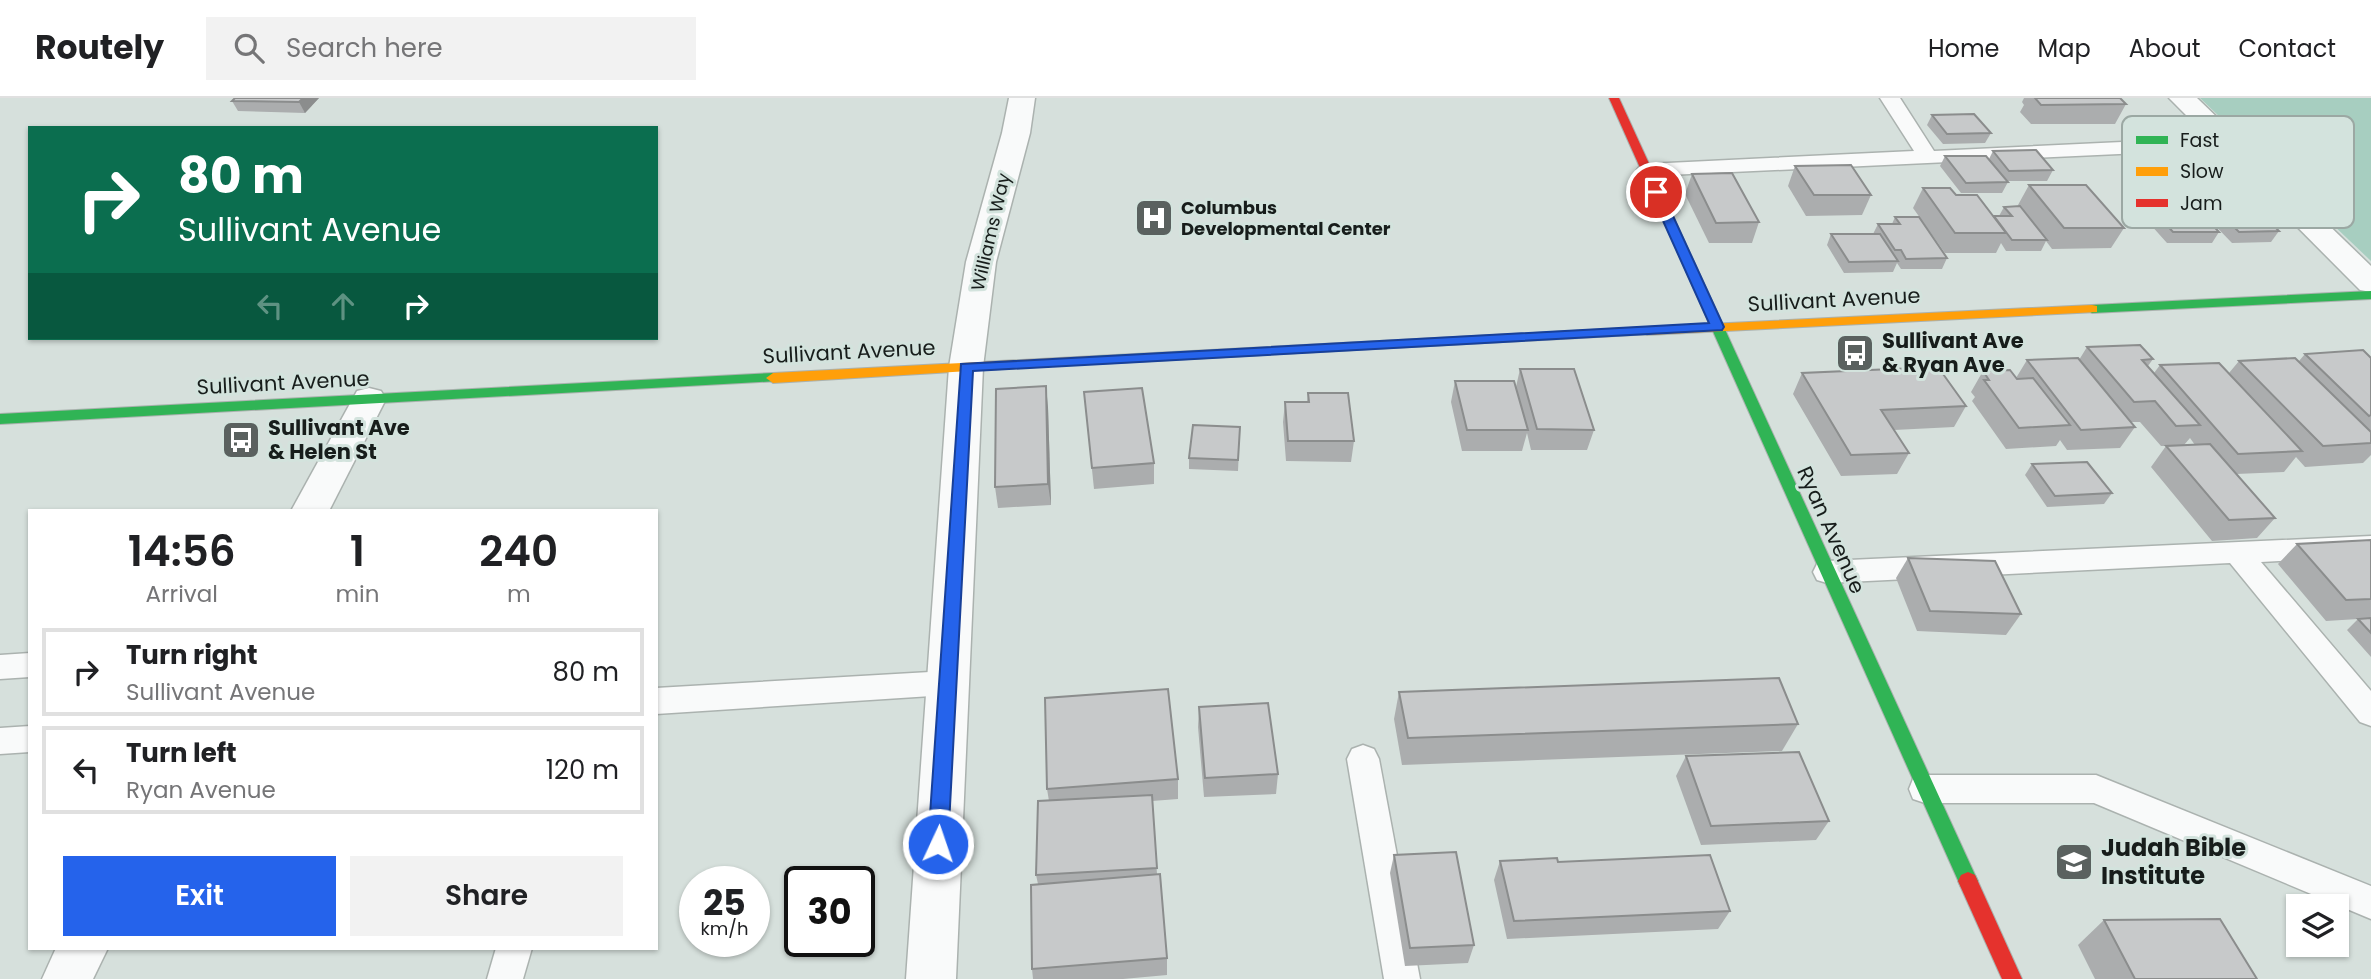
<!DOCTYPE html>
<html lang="en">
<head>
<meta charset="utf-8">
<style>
  :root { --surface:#fff; --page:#f2f2f2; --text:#202124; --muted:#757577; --line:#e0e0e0; --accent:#2563eb }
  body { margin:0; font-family:Poppins,sans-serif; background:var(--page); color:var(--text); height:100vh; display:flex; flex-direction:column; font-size:26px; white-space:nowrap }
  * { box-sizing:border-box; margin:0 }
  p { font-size:23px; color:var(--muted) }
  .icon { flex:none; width:38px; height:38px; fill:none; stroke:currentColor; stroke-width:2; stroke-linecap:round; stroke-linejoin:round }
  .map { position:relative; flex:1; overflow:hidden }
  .panel { position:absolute; left:28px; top:411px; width:630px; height:441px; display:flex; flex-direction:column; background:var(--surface); border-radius:0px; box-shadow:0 2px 5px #0004 }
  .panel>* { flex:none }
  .hud { position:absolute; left:28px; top:28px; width:630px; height:214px; border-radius:0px; box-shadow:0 2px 5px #0004; background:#0b6e4f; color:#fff; overflow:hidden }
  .tools { position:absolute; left:2286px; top:796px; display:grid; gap:14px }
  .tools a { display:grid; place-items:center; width:63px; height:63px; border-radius:0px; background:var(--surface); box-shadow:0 2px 5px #0004; font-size:35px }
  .speed { position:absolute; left:679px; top:768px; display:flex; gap:14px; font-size:35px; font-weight:700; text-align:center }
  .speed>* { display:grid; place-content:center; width:91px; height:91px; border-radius:50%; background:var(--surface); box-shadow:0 2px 5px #0004; line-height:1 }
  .speed small { font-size:18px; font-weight:400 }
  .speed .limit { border:4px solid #111; border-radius:10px; background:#fff; color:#111 }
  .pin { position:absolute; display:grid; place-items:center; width:60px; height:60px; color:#fff; margin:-30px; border:4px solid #fff; border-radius:50%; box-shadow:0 2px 7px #0007 }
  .me { position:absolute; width:77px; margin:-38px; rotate:3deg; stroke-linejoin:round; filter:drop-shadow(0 0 5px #0008) }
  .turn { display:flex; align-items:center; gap:24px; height:147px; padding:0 35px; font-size:32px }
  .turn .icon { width:91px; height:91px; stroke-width:2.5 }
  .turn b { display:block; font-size:49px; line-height:60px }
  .lanes { display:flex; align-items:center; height:66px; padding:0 35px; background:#0003; justify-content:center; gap:35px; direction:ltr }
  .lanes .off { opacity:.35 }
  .eta { display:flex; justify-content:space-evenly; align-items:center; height:119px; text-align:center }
  .eta b { font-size:42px; font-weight:600; line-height:49px }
  .cta { display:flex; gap:14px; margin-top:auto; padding:14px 35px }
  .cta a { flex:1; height:80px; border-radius:0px; background:var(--accent); color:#fff; font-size:28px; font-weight:600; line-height:80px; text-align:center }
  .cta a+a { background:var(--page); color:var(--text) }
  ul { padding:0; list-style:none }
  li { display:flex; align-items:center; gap:21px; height:88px; margin:0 14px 10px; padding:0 21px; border:4px solid var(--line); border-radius:0px }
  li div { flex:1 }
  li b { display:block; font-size:26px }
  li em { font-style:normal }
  header { display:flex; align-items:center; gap:42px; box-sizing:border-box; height:98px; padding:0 35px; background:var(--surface); border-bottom:2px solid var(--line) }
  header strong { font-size:33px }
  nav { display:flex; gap:38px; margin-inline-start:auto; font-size:24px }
  .search { width:490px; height:63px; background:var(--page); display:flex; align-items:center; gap:18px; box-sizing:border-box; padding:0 24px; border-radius:0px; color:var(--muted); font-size:26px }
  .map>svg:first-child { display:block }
</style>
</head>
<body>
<header>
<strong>Routely</strong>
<div class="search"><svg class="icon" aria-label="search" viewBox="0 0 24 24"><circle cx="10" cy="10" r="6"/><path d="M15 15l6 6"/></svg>Search here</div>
<nav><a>Home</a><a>Map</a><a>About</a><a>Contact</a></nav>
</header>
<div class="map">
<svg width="2371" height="881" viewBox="0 0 2371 881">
  <rect width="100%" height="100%" fill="#d6e0dc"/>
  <!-- green -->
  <polygon fill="#a7cec0" points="2200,0 2371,0 2371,163"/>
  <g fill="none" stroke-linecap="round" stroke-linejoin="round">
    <defs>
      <g id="lane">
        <polygon points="1880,0 1900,0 1934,53 2228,39 2235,41 2238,45 2235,49 2228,51 1647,78 1640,76 1637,72 1640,68 1647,66 1914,53"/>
        <polygon points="2371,438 2371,458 2261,464 2371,593 2371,628 2360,624 2230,465 1827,485 1817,482 1813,474 1817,466 1827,463"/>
        <polygon points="30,555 30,579 0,581 0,557"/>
        <polygon points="947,573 958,576 962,585 958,594 947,597 656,616 656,590"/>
        <polygon points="30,628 30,654 0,656 0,630"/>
        <polygon points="1363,647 1374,651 1379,661 1420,881 1384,881 1347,661 1352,651"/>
        <polygon points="1925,677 2096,677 2371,788 2371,821 2094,705 1925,705 1913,701 1909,691 1913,681"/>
        <polygon points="496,850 532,850 523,881 487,881"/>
      </g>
      <g id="street">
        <polygon points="1009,0 1035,0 1030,35 996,164 983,269 956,881 906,881 949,269 966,164 1002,35"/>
        <polygon points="2169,0 2197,0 2371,168 2371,194 2360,192"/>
        <polygon points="369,290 381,293 386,301 329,413 291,413 357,293"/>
        <polygon points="56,850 108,850 93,881 42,881"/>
      </g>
      <g id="fast">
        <polygon points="1688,160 1694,164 1975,777 1978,783 1975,789 1968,792 1961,789 1682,164"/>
        <polygon points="2371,193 2371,201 2092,215 2085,211 2092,207"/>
        <polygon points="1647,229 1654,233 1652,236 1096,266 1089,262 1096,258"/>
        <polygon points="773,275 778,277 780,280 778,283 0,326 0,316"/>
      </g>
      <g id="slow">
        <polygon points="2092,207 2097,208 2097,214 1647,237 1640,233 1647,229"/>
        <polygon points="1096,258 1101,259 1103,262 1101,265 773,285 766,280 773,275"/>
      </g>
      <g id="jam">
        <polygon points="1609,0 1619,0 1694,164 1692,167 1688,168 1682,164"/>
        <polygon points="1968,774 1975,777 2022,881 2002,881 1958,783 1961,777"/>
      </g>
    </defs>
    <!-- lane casing -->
    <use href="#lane" stroke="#abb2af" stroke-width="3"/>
    <!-- street casing -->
    <use href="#street" stroke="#abb2af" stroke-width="3"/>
    <!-- fast casing -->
    <use href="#fast" stroke="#abb2af" stroke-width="2"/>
    <!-- slow casing -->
    <use href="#slow" stroke="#abb2af" stroke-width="2"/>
    <!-- jam casing -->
    <use href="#jam" stroke="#abb2af" stroke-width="2"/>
    <!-- lane -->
    <use href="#lane" fill="#f9fafa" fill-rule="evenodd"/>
    <!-- street -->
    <use href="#street" fill="#f9fafa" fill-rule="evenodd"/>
    <!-- fast -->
    <use href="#fast" fill="#30b455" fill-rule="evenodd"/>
    <!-- slow -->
    <use href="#slow" fill="#ff9f0a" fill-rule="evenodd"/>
    <!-- jam -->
    <use href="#jam" fill="#e5322d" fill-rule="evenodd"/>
  </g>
  <!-- wall -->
  <g fill="#abadae" fill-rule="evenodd">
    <polygon points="319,0 305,15 238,13 232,3"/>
    <polygon points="2024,0 2120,0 2126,6 2115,26 2031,26 2020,14 2024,7 2022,4"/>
    <polygon points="1932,17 1991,35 1985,45 1943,46 1927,27"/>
    <polygon points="1993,53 2053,72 2047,83 2007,83 2008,84 2002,95 1961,95 1940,68 1945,58 1989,61"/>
    <polygon points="2173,62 2205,74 2201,79 2234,93 2227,104 2191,104 2219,134 2212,145 2167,145 2141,116 2147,105 2154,105 2159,96 2181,96 2175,90 2178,84 2167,73"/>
    <polygon points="1795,68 1871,97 1862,117 1806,118 1788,88"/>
    <polygon points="1692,76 1759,124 1752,145 1709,145 1685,96"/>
    <polygon points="2029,87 2124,130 2111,150 2052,151 2046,143 2041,153 2006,153 2001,145 1996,155 1945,155 1913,110 1923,90 1956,97 1994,118 1999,118 2004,109 2019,108 2018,107"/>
    <polygon points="2211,106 2279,133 2271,144 2232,145 2204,116"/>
    <polygon points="1895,119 1947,160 1942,171 1901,171 1897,165 1893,174 1844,175 1827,147 1831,136 1873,136 1878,126 1892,126"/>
    <path d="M2087,249l66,12 -5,7 6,7 6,-8 69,8 10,-12h60l6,-7 66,4v97l-8,8 -58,4 -9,-10 -12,15 -48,2 39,44 -18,20 -45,3 -61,-74 15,-21h-5l-21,-24h-9l4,5 -15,21 -53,2 -7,-10 -4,6 -50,3 -34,-48 3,-4 -4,-5 12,-21 33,7 11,-18h52zM2190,340l5,7h-11z"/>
    <polygon points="1520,271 1594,332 1587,352 1531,352 1527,335 1522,353 1462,353 1451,304 1455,283 1516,289"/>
    <polygon points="1802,275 1966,308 1954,329 1894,332 1909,355 1897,376 1841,378 1793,296"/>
    <polygon points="1084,294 1154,365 1154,386 1094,391"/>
    <polygon points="1308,295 1354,343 1351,364 1286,363 1283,324 1285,304 1307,304"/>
    <polygon points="1048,309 1051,407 998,410 995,389"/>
    <polygon points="1240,329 1238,373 1189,371 1189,360"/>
    <polygon points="2032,366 2112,395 2104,406 2047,409 2025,377"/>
    <polygon points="2371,442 2371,559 2347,532 2358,521 2326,523 2278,466 2297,446"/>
    <polygon points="1908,460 2021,516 2006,537 1917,533 1896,480"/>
    <polygon points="1399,594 1798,626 1782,653 1402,667 1394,621"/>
    <polygon points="1199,609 1278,676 1276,696 1204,699 1198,629"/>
    <polygon points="1686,658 1829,723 1816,742 1701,747 1676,678"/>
    <polygon points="1178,681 1178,701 1152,703 1157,776 1167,860 1167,877 1123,881 1033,881 1032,871 1038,786 1036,777 1049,703 1047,691"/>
    <polygon points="1394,757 1474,847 1468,865 1405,868 1390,775"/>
    <polygon points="1500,763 1558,764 1730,813 1718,831 1507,841 1494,782"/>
    <polygon points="2104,822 2257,881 2095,881 2078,847"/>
  </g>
  <!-- shaded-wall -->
  <g fill="#8b8d8d">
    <polygon points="303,0 319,0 305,15 299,4"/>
    <polygon points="1046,288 1048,309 1051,407 1048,386"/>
  </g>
  <!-- building -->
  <g fill="#c7c9ca" stroke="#8b8d8d" stroke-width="2">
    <polygon points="235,0 303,0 299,4 232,3"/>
    <polygon points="2035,0 2120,0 2126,6 2041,7"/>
    <polygon points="1974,16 1991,35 1947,36 1932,17"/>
    <polygon points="2036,52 2053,72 2009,73 1993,53"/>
    <polygon points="1945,58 1986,58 2008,84 1966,85"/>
    <polygon points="1851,67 1871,97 1814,97 1795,68"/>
    <polygon points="1732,75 1759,124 1716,125 1692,76"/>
    <polygon points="2029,87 2086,87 2124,130 2064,130"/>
    <polygon points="1923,90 1950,90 1956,97 1977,97 2006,135 1955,135"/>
    <polygon points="2159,96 2184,96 2219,134 2173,134 2147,105 2167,105"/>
    <polygon points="2251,105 2279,133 2239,134 2211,106"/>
    <polygon points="2020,108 2047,142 2012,142 1994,118 2012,118 2004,109"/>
    <polygon points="1895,119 1919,119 1947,160 1906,161 1901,152 1895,152 1878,126 1900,126"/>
    <polygon points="1831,136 1880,136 1898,163 1849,164"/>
    <polygon points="2140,247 2153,261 2142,262 2200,327 2176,328 2155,303 2134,304 2087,249"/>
    <polygon points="2363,252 2371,260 2371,317 2369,318 2305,256"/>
    <polygon points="2078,260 2135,329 2081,332 2027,262"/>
    <polygon points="2295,260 2371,334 2371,345 2323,348 2239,263"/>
    <polygon points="2219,265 2302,353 2238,356 2160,267"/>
    <polygon points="1938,269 1966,308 1881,312 1909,355 1851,357 1802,275"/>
    <polygon points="1520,271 1574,271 1594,332 1537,331"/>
    <polygon points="2010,272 2017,281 2033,280 2070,327 2019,330 1984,282 1989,282 1983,273"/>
    <polygon points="1455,283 1514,283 1528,332 1467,332"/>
    <polygon points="1046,288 1048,386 995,389 996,291"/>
    <polygon points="1142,290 1154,365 1092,370 1084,294"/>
    <polygon points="1308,295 1348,295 1354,343 1288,343 1285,304 1309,304"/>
    <polygon points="1193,327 1240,329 1238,362 1189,360"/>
    <polygon points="2210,346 2275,420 2229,422 2166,348"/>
    <polygon points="2087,364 2112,395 2055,398 2032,366"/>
    <polygon points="2371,442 2371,501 2346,502 2297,446"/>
    <polygon points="1908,460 1995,463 2021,516 1930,513"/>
    <polygon points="2371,520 2371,535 2358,521"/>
    <polygon points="1779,580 1798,626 1408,640 1399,594"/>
    <polygon points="1168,591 1178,681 1047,691 1045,600"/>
    <polygon points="1268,605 1278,676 1205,680 1199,609"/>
    <polygon points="1799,654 1829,723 1711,728 1686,658"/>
    <polygon points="1152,697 1157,770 1036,777 1038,703"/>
    <polygon points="1456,754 1474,847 1410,850 1394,757"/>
    <polygon points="1710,757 1730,813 1514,823 1500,763 1557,760 1558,764"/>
    <polygon points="1160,776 1167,860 1032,871 1031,787"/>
    <polygon points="2220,821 2257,881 2135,881 2104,822"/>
  </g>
  <!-- route -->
  <polygon fill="#2563eb" stroke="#184099" stroke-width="2" points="1656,91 1662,94 1724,229 1722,232 973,273 948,746 945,752 938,755 931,752 928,746 961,266 1709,225 1650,94"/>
  <!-- icons -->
  <defs>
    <symbol id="hospital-square" viewBox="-11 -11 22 22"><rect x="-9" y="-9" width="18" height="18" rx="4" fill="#5a615f" stroke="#d3e3dd"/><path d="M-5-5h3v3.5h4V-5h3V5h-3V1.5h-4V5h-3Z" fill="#fff"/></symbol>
    <symbol id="bus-square" viewBox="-11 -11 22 22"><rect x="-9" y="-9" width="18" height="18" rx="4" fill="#5a615f" stroke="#d3e3dd"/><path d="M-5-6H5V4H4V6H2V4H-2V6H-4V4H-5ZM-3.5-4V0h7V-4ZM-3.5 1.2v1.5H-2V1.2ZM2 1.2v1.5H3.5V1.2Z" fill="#fff"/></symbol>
    <symbol id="school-square" viewBox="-11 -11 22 22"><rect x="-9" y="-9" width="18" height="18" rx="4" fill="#5a615f" stroke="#d3e3dd"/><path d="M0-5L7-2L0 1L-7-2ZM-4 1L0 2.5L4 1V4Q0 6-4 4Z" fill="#fff"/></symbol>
  </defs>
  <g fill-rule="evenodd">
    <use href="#hospital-square" x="1132" y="98" width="44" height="44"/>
    <use href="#bus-square" x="1833" y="233" width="44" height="44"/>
    <use href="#bus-square" x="219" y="320" width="44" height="44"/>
    <use href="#school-square" x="2052" y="742" width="44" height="44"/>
  </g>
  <g text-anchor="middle" stroke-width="6" stroke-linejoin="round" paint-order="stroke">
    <!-- far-poi labels -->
    <g font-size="18" font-weight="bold" fill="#171d1b" stroke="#d3e3dd" text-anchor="start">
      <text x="1181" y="116">Columbus<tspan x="1181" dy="21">Developmental Center</tspan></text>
    </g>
    <!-- far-street labels -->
    <g font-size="18" fill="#171d1b" stroke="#d3e3dd">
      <text transform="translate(991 134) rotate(-77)" y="6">Williams Way</text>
    </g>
    <!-- street labels -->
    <g font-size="21" fill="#171d1b" stroke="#d3e3dd">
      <text transform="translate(1834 202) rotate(-3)" y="7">Sullivant Avenue</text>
      <text transform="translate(849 254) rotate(-3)" y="7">Sullivant Avenue</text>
      <text transform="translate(283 285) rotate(-3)" y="7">Sullivant Avenue</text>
      <text transform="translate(1831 432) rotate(66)" y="7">Ryan Avenue</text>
    </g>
    <!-- poi labels -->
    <g font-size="21" font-weight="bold" fill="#171d1b" stroke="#d3e3dd" text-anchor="start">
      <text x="1882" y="250">Sullivant Ave<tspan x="1882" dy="24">&amp; Ryan Ave</tspan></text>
      <text x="268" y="337">Sullivant Ave<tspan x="268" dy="24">&amp; Helen St</tspan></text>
    </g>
    <!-- near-poi labels -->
    <g font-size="24" font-weight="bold" fill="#171d1b" stroke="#d3e3dd" text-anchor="start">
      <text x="2101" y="758">Judah Bible<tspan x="2101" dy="28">Institute</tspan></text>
    </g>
  </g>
  <!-- legend -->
  <rect x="2122" y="18" width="232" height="112" rx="10" fill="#d3e3dd" stroke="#9ba8a3" stroke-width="2"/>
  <rect x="2136" y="38" width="32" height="8" fill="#30b455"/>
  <rect x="2136" y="69" width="32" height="9" fill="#ff9f0a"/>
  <rect x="2136" y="101" width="32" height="8" fill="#e5322d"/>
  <g font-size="19" fill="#171d1b">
    <text x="2180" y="49">Fast</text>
    <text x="2180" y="80">Slow</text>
    <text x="2180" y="112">Jam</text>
  </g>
</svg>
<div class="tools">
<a><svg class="icon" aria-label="layers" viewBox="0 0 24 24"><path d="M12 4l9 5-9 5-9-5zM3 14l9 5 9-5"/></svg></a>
</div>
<div class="speed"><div>25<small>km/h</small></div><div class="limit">30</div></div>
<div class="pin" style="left:1656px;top:94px;background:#d93025"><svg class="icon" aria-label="arrive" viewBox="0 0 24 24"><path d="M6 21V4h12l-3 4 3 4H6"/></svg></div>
<svg class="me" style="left:938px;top:746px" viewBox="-20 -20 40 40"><circle r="17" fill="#2563eb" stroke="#fff" stroke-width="3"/><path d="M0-11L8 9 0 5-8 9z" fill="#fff"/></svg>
<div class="hud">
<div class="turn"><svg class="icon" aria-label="right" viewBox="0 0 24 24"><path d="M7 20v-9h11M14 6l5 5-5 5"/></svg><div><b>80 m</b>Sullivant Avenue</div></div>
<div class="lanes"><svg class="icon off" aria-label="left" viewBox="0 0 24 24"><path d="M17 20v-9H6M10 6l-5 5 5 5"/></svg><svg class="icon off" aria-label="ahead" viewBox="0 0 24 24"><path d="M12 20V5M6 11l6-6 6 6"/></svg><svg class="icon" aria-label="right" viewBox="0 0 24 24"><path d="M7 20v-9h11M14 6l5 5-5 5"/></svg></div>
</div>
<section class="panel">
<div class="eta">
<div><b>14:56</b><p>Arrival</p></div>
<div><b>1</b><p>min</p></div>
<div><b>240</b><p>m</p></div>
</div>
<ul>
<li><svg class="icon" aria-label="right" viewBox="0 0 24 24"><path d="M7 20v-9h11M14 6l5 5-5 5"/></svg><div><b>Turn right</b><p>Sullivant Avenue</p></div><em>80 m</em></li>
<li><svg class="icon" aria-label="left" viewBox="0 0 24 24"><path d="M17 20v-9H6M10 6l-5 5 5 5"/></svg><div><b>Turn left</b><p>Ryan Avenue</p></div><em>120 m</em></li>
</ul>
<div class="cta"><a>Exit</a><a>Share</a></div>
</section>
</div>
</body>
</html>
